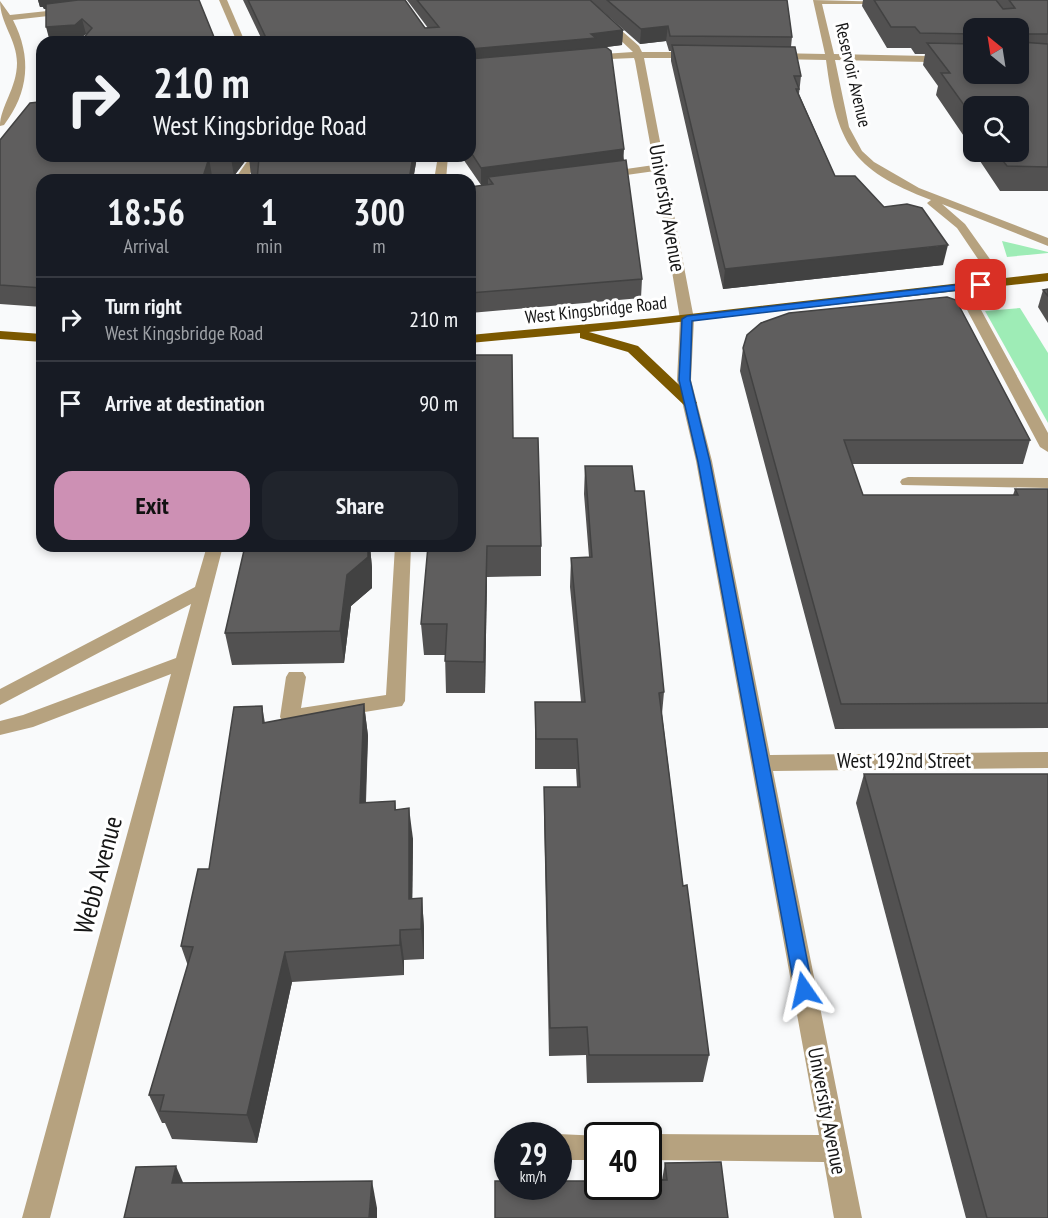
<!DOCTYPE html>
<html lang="en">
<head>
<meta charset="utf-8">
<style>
  :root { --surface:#171b24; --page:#20242c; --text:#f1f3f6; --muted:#9ea1a6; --line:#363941; --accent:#cd90b4 }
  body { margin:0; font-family:"PT Sans Narrow",sans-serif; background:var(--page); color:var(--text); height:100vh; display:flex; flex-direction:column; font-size:22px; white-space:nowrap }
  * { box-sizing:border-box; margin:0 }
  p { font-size:20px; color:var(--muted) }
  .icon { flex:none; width:33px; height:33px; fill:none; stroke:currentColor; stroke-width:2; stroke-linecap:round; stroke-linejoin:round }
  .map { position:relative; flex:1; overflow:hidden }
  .side { position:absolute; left:36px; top:174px; width:440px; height:378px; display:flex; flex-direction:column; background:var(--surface); border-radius:18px; box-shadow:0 3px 9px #0003 }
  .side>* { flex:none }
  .banner { position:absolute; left:36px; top:36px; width:440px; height:126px; border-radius:18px; box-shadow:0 3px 9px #0003; background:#171b24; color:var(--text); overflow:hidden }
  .needle { width:39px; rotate:330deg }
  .tools { position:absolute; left:963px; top:18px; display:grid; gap:12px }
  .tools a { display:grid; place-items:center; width:66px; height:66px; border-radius:12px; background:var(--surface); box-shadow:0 3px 9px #0003; font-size:30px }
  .speed { position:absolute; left:494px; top:1122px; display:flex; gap:12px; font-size:30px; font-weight:700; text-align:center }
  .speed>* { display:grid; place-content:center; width:78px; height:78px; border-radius:50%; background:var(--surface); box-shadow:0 3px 9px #0003; line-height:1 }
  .speed small { font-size:15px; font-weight:400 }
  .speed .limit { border:3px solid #111; border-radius:9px; background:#fff; color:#111 }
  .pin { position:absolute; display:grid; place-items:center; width:51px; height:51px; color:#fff; margin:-26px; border-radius:12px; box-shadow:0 3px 9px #0006 }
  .me { position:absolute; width:66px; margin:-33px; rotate:349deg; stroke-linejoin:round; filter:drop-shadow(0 0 4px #0008) }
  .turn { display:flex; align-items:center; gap:21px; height:126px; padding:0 18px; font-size:27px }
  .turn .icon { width:78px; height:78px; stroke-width:2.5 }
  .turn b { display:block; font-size:42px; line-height:51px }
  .eta { display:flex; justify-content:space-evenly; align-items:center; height:102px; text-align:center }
  .eta b { font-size:36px; font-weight:600; line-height:42px }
  .primary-button { display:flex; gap:12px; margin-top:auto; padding:12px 18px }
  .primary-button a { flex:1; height:69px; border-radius:18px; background:var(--accent); color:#111; font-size:24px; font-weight:600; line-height:69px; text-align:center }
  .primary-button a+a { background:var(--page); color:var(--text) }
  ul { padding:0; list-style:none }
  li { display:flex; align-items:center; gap:18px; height:84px; padding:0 18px; border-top:2px solid var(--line) }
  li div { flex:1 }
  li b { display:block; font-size:22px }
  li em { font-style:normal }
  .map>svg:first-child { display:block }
</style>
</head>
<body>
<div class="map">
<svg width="1048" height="1218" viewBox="0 0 1048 1218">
  <rect width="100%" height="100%" fill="#f9fafb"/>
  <!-- green -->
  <g fill="#9eecb6">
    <polygon points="1002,241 1048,252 1048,253 1007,257"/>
    <polygon points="1020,308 1048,353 1048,423 985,311"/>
  </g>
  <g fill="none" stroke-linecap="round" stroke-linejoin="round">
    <!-- minor -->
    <g fill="#b6a27f" fill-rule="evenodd">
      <path d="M94,0h8l-1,10 -88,10c19,37 16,72 -9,105l-4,1c0,-19 17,-38 17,-63 0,-23 -17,-40 -17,-62l10,14 84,-9z"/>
      <polygon points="219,0 227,0 245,42 237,42"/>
      <polygon points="578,0 587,0 639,46 642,52 695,52 699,55 695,58 644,58 694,319 691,380 712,461 770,755 1048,752 1048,768 773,771 862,1218 834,1218 824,1162 648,1160 648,1136 644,1136 648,1134 819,1135 696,461 677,380 680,319 655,171 605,178 600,175 605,172 654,165 635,61 634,58 585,60 583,58 588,55 633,52"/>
      <path d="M813,0l78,2 -4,2h-65l12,50 140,3v6l-139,-3 14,67 13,24 12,11 45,26 129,50v8l-106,-42 23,20 27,38 -12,46 68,125v19l-8,-5 -74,-139 14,-46 -23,-34 -28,-23 -2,-2 4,-3c-81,-31 -94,-57 -105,-140l-52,-1 -5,-3 5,-3 51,1z"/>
      <polygon points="251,156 261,156 246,180 234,180"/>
      <polygon points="438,156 448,156 446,180 434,180"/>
      <polygon points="908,477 1048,478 1048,488 902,485 900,482 902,479"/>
      <polygon points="207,546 223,546 50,1218 22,1218 171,674 33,727 0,735 0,721 23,715 176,658 191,604 0,705 0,689 195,587"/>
      <polygon points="395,546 411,546 405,701 402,706 290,724 283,722 280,717 286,677 289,672 303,672 306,677 301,708 386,695"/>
      <polygon points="558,1134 601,1136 597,1136 597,1160 558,1160 558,1136 554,1136"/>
    </g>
    <!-- major -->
    <g fill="#7b5800" fill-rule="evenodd">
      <polygon points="1048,273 1048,281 589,332 638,346 695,400 697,403 690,407 685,406 628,352 580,338 580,333 470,343 470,335 655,318"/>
      <polygon points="0,331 42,334 42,342 0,339"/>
    </g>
  </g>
  <!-- wall -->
  <g fill="#525151" fill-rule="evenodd">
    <polygon points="38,0 199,0 86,35 86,34 78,40 46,9 44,9 43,7 40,7"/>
    <polygon points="243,0 405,0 425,28 428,28 407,0 590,0 623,30 622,45 599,48 624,160 642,279 641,298 470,313 470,187 488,185 481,185 461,156 470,156 470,42 263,42"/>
    <polygon points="590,0 787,0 792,37 791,47 801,76 799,94 835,176 884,207 943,265 723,289 671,61 671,51 669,51 666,41 640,44"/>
    <path d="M863,0h185v191h-48l-26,-39h44l-44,-46v45l-38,-56 2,-9 -15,-21 2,-11h-10l-4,-6h-24l-25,-42zM974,28h44l-44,46z"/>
    <polygon points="39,102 42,156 249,156 234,176 42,180 42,307 0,304 0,140"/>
    <polygon points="250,156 427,156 417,157 413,180 257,180 257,176 251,176 249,158"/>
    <polygon points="1048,289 1048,323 1038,307 1043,290"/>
    <polygon points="743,348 1030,440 1023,464 852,464 863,495 1013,495 1015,489 1048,489 1048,728 835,729 740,371"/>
    <polygon points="513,438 541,546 541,576 487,577 485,693 446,693 445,655 424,655 421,624"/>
    <polygon points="585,466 664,692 662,714 683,886 709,1055 703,1082 587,1083 586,1055 549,1056 544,817 544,787 577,787 576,769 535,769 535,702 581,702 570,587 571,558 589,557 584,494"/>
    <polygon points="245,546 370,546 372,568 372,588 351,606 344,663 232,665 225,633"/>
    <polygon points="364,704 368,736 366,803 395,801 396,810 413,839 412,899 422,898 424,929 424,959 404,960 404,975 292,982 257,1143 172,1139 165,1123 162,1123 149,1095 188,966 181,946 209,869 262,706 265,723"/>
    <polygon points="864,774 1048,1218 966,1218 856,803"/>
    <polygon points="665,1163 728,1218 662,1180"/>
  </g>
  <!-- shaded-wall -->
  <g fill="#424242">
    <polygon points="38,0 93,0 92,4 44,9 43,7 40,7"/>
    <polygon points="82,19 86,34 78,40 50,42 46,27"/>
    <polygon points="668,26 666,41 640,44 641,29"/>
    <polygon points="623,30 622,45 470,64 470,49"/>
    <polygon points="624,149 623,167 488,177 488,184 481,185 481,168"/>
    <polygon points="233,156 249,156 234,176 231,158"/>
    <polygon points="413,156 427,156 417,157 413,180 409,180"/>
    <polygon points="209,158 212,176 211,180 202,180"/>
    <polygon points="948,245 943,265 723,289 725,269"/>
    <polygon points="368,546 370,546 372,568 372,588 351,606 344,663 340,631 347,575"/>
    <polygon points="487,546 487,577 485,693 484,662"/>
    <polygon points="364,704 368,736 364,834 360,803"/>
    <polygon points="409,808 413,839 412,930 409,899"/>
    <polygon points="422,898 424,929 424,959 421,929"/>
    <polygon points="400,930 404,960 404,975 400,945"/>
    <polygon points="285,952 292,982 257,1143 247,1115"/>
    <polygon points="176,1166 188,1194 172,1183"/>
    <polygon points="372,1181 377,1208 377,1218 369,1218"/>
  </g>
  <!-- building -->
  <g fill="#5f5e5e" stroke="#424242" stroke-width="1.5">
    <polygon points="78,0 199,0 216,42 80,42 92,28 82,19 75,25 46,27 46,4"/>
    <polygon points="248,0 405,0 425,28 439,27 417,0 590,0 623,30 591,34 596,38 470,49 470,42 268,42"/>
    <polygon points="607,0 787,0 792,37 670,36 668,26 641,29"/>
    <polygon points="874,0 996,0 1003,9 1015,8 1009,0 1048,0 1048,34 1023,34 1021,42 1048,44 1048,167 1007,166 996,152 1018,152 1018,106 974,106 974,119 941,73 950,73 927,43 974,44 974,74 1018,74 1018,28 974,28 974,34 920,33 915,27 891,27"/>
    <polygon points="672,45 795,47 801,76 794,76 799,89 796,89 835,176 855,176 884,207 907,204 922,208 948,245 725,269"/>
    <polygon points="606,47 611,51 624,149 481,168 470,151 470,57 470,59"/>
    <polygon points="42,89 42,156 233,156 231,158 209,158 202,180 42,180 42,288 0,285 0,140 30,103 39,102 39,93"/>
    <polygon points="250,156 413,156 409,180 257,180 259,158 249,158"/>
    <polygon points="626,160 642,279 470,293 470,187 493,184 488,177"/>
    <polygon points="1048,289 1048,296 1043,290"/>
    <polygon points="947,297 956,300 1030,440 844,440 863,495 1018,495 1015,489 1048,489 1048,703 841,704 743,348 747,335 761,323 789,313"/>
    <polygon points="470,355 512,355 513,438 538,438 541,546 487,546 484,662 445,661 447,624 421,624 428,546 470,546"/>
    <polygon points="585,466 632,466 635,491 644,491 664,692 659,693 683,886 687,885 709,1055 589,1055 587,1027 550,1028 544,787 580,787 577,739 536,739 535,702 585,702 571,558 592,557"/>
    <polygon points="245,546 368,546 368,557 347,575 340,631 225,633"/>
    <polygon points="364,704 360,803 395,801 395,810 409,808 409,899 422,898 421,929 400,930 400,945 285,952 247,1115 160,1111 164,1095 149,1095 193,947 181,946 198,869 209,869 234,707 262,706 263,723"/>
    <polygon points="864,774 1048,774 1048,1218 987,1218"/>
    <polygon points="721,1162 728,1218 495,1218 495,1181 507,1181 507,1186 558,1186 558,1181 597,1181 597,1186 648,1186 648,1180 667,1180 665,1163"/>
    <polygon points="176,1166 172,1183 372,1181 369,1218 124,1218 136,1167"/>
  </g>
  <!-- route -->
  <polygon fill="#1a73e8" stroke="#114b97" stroke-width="1.5" points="981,282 984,283 984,287 692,321 690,380 710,462 813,990 810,996 804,998 798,996 795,990 698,462 679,380 682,319 687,316"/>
  <g text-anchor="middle" stroke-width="6" stroke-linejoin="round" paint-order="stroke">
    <!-- far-street labels -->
    <g font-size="18" fill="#161616" stroke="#fff">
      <text transform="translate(853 75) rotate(77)" y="6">Reservoir Avenue</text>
      <text transform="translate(596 310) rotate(-6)" y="6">West Kingsbridge Road</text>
    </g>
    <!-- street labels -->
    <g font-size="21" fill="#161616" stroke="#fff">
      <text transform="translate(667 208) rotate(80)" y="7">University Avenue</text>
      <text x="904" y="768">West 192nd Street</text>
      <text transform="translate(827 1111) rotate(79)" y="7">University Avenue</text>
    </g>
    <!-- near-street labels -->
    <g font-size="26" fill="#161616" stroke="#fff">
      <text transform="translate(98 875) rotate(-75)" y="9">Webb Avenue</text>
    </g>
  </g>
</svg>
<div class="tools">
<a><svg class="needle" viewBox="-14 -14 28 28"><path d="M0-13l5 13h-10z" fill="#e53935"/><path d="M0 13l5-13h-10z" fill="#9ea1a6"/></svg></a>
<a><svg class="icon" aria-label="search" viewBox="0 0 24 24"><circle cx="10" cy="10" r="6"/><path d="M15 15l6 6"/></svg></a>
</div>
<div class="speed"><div>29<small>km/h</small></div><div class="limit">40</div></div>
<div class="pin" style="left:981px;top:285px;background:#d93025"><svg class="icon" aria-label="arrive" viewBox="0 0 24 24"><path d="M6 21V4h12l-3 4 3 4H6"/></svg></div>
<svg class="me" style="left:804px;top:990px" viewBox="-20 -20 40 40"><path d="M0-17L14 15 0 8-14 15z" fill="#1a73e8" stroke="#fff" stroke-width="4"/></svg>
<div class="banner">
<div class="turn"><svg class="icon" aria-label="right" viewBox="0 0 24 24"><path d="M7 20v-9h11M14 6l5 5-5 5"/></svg><div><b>210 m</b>West Kingsbridge Road</div></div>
</div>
<section class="side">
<div class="eta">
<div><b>18:56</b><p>Arrival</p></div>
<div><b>1</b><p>min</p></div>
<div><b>300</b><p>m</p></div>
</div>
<ul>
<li><svg class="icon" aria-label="right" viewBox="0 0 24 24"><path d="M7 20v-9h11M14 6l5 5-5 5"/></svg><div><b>Turn right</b><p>West Kingsbridge Road</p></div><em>210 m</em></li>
<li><svg class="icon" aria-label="arrive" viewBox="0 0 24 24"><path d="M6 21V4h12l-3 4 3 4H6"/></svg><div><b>Arrive at destination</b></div><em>90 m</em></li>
</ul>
<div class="primary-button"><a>Exit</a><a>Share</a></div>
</section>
</div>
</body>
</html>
